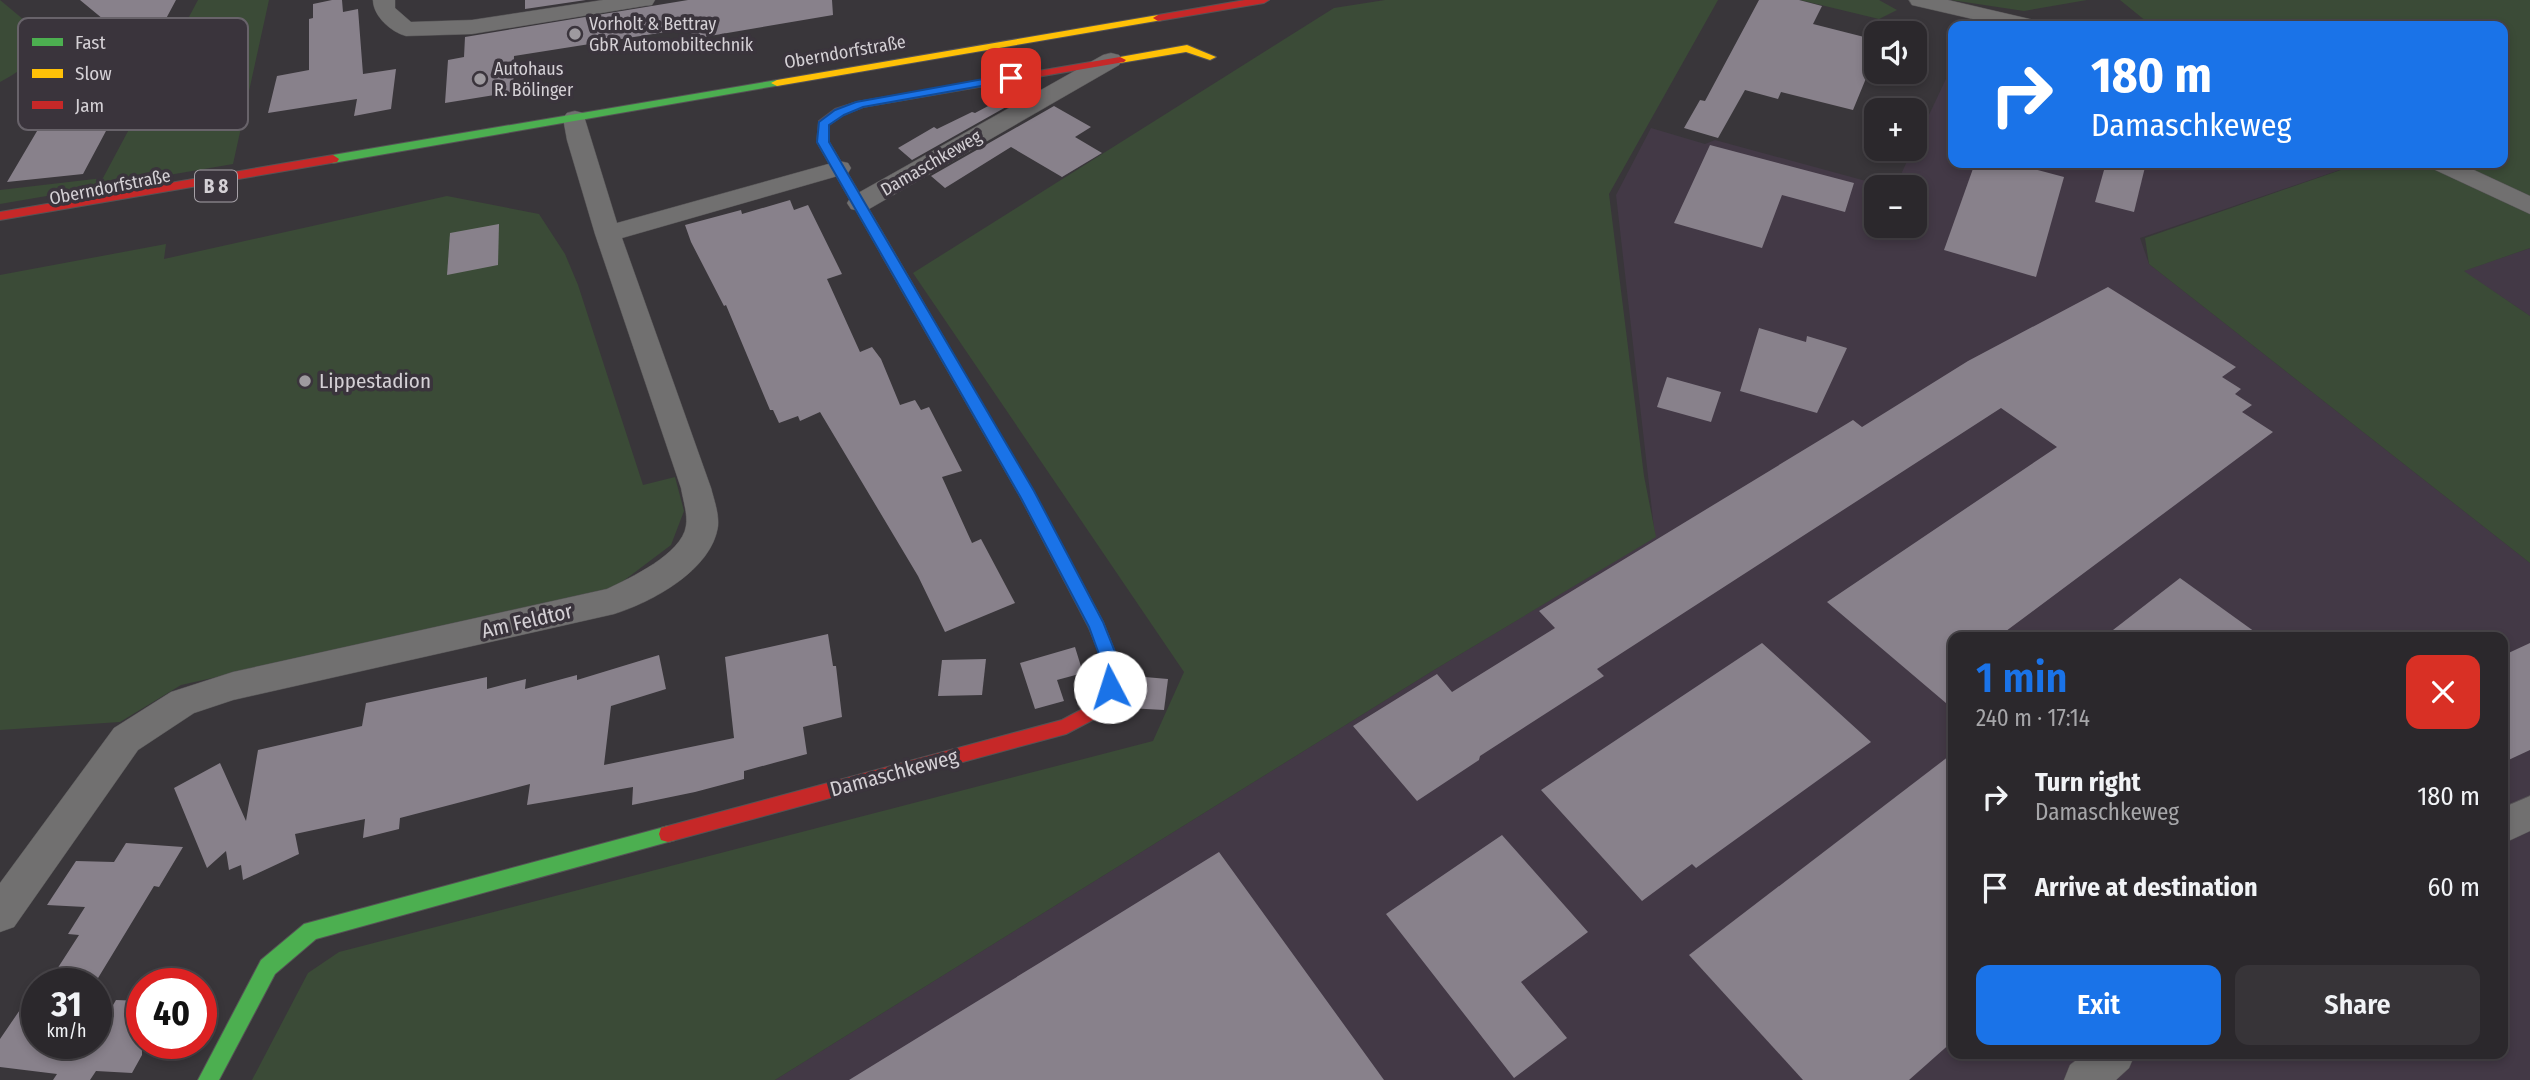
<!DOCTYPE html>
<html lang="en">
<head>
<meta charset="utf-8">
<style>
  :root { --surface:#2b282c; --page:#373438; --text:#f1f3f6; --muted:#a6a6a9; --line:#474448; --accent:#1a73e8 }
  body { margin:0; font-family:"Fira Sans Condensed",sans-serif; background:var(--page); color:var(--text); height:100vh; display:flex; flex-direction:column; font-size:26px; white-space:nowrap }
  * { box-sizing:border-box; margin:0 }
  p { font-size:23px; color:var(--muted) }
  .icon { flex:none; width:38px; height:38px; fill:none; stroke:currentColor; stroke-width:2; stroke-linecap:round; stroke-linejoin:round }
  .map { position:relative; flex:1; overflow:hidden }
  .details { position:absolute; left:1948px; top:632px; width:560px; height:427px; display:flex; flex-direction:column; background:var(--surface); border-radius:14px; box-shadow:0 4px 10px #0003,0 0 0 2px var(--line) }
  .details>* { flex:none }
  .hud { position:absolute; left:1948px; top:21px; width:560px; height:147px; border-radius:14px; box-shadow:0 4px 10px #0003,0 0 0 2px var(--line); background:#1a73e8; color:#fff; overflow:hidden }
  .buttons { position:absolute; left:1864px; top:21px; display:grid; gap:14px }
  .buttons a { display:grid; place-items:center; width:63px; height:63px; border-radius:14px; background:var(--surface); box-shadow:0 4px 10px #0003,0 0 0 2px var(--line); font-size:35px }
  .speed { position:absolute; left:21px; top:968px; display:flex; gap:14px; font-size:35px; font-weight:700; text-align:center }
  .speed>* { display:grid; place-content:center; width:91px; height:91px; border-radius:50%; background:var(--surface); box-shadow:0 4px 10px #0003,0 0 0 2px var(--line); line-height:1 }
  .speed small { font-size:18px; font-weight:400 }
  .speed .limit { border:10px solid #d22; background:#fff; color:#111 }
  .pin { position:absolute; display:grid; place-items:center; width:60px; height:60px; color:#fff; margin:-30px; border-radius:14px; box-shadow:0 4px 10px #0006 }
  .me { position:absolute; width:77px; margin:-38px; rotate:355deg; stroke-linejoin:round; filter:drop-shadow(0 0 5px #0008) }
  .turn { display:flex; align-items:center; gap:24px; height:147px; padding:0 28px; font-size:32px }
  .turn .icon { width:91px; height:91px; stroke-width:2.5 }
  .turn b { display:block; font-size:49px; line-height:60px }
  .round { display:grid; place-items:center; flex:none; width:74px; height:74px; border-radius:14px; background:var(--page) }
  .head { display:flex; align-items:center; justify-content:space-between; height:119px; padding:0 28px }
  h1 { font-size:42px; font-weight:600; line-height:52px; color:var(--accent) }
  .primary-button { display:flex; gap:14px; margin-top:auto; padding:14px 28px }
  .primary-button a { flex:1; height:80px; border-radius:14px; background:var(--accent); color:#fff; font-size:28px; font-weight:600; line-height:80px; text-align:center }
  .primary-button a+a { background:var(--page); color:var(--text) }
  ul { padding:0; list-style:none }
  li { display:flex; align-items:center; gap:21px; height:91px; padding:0 28px }
  li div { flex:1 }
  li b { display:block; font-size:26px }
  li em { font-style:normal }
  .map>svg:first-child { display:block }
</style>
</head>
<body>
<div class="map">
<svg width="2530" height="1080" viewBox="0 0 2530 1080">
  <rect width="100%" height="100%" fill="#39363a"/>
  <!-- built -->
  <g fill="#433946" fill-rule="evenodd">
    <path d="M1953,64v99h407l-220,75 9,26 381,299v517h-1755l659,-410 221,-133 -39,-342 35,-67 54,16 10,-4 173,47h-12v39h38v-39h-19zM1953,637h549v417h-549z"/>
    <polygon points="2530,248 2530,316 2463,271"/>
  </g>
  <!-- green -->
  <g fill="#3b4b37">
    <path d="M0,0l42,35c1,22 -25,38 -42,47z"/>
    <polygon points="198,0 269,0 233,164 0,204 0,190 103,178"/>
    <polygon points="1385,0 1718,0 1609,194 1644,476 1656,537 1434,670 775,1080 252,1080 308,973 339,952 1153,741 1184,672 913,273 1334,8"/>
    <polygon points="1800,0 1879,0 1897,10 1879,19"/>
    <polygon points="1951,0 2087,0 2024,11"/>
    <polygon points="2120,0 2530,0 2530,248 2464,271 2530,316 2530,563 2149,264 2145,238 2361,163 2502,163 2502,26 2152,26"/>
    <polygon points="447,196 539,214 565,254 578,285 643,485 675,477 684,511 671,545 614,588 181,685 120,722 0,730 0,275 166,244 164,259"/>
  </g>
  <!-- building -->
  <g fill="#88818b">
    <polygon points="80,0 176,0 83,174 7,182 103,19"/>
    <polygon points="332,0 342,0 343,12 358,9 363,74 396,69 391,109 354,116 357,99 268,113 277,76 309,70 309,19 313,18 313,4"/>
    <polygon points="525,0 586,0 525,9"/>
    <polygon points="688,0 832,0 833,15 692,39 691,28 514,56 513,92 445,103 448,60 464,57 465,37"/>
    <polygon points="1759,0 1799,0 1822,6 1813,24 1876,40 1876,54 1853,110 1781,92 1778,99 1745,90 1718,138 1684,128 1700,100 1705,101"/>
    <polygon points="1022,88 1031,93 912,160 898,148 934,127 937,129 972,112 975,113"/>
    <polygon points="1054,106 1091,127 1075,137 1102,153 1062,177 1011,147 945,188 931,176"/>
    <polygon points="1710,145 1854,183 1845,212 1782,195 1762,248 1674,223"/>
    <polygon points="1975,163 2012,163 2064,177 2036,277 1944,250"/>
    <polygon points="2106,163 2146,163 2134,212 2095,202"/>
    <polygon points="790,200 794,210 808,205 842,274 827,279 860,352 872,347 881,359 900,405 915,400 921,410 929,407 962,471 942,477 972,543 981,539 1015,603 945,632 918,576 820,412 800,421 798,416 779,423 773,410 770,410 726,305 724,306 691,242 685,225 741,210 742,214"/>
    <polygon points="499,224 498,265 447,275 450,233"/>
    <polygon points="2108,287 2236,367 2222,377 2241,389 2235,394 2252,405 2242,412 2273,432 1998,637 1953,637 1953,709 1827,602 2057,447 2001,408 1597,669 1604,676 1480,756 1479,760 1417,801 1353,726 1437,674 1452,692 1555,628 1539,611 1853,420 1862,427 1968,361"/>
    <polygon points="1759,328 1806,342 1807,336 1847,348 1817,413 1740,391"/>
    <polygon points="1667,377 1721,392 1711,422 1657,407"/>
    <polygon points="2180,578 2262,637 2104,637"/>
    <polygon points="828,634 833,666 836,666 842,717 803,727 807,754 744,771 744,779 695,792 632,805 633,787 527,805 530,784 400,818 399,829 363,838 365,819 295,834 299,854 243,880 241,865 229,870 226,851 207,868 174,788 220,763 246,821 258,750 362,726 366,703 487,677 487,689 526,679 525,689 577,675 577,680 659,655 666,689 611,706 604,765 734,738 725,657"/>
    <polygon points="1762,643 1871,742 1696,868 1692,864 1642,901 1541,790"/>
    <polygon points="2530,643 2530,750 2502,763 2502,656"/>
    <polygon points="1075,647 1083,673 1057,680 1064,701 1035,709 1020,663"/>
    <polygon points="986,659 982,695 938,696 942,660"/>
    <polygon points="1133,676 1168,679 1164,710 1128,708"/>
    <polygon points="1953,753 1953,1041 1909,1080 1803,1080 1689,955"/>
    <polygon points="1502,835 1588,932 1521,982 1567,1038 1514,1078 1386,914"/>
    <polygon points="126,843 183,847 159,887 154,886 95,983 50,980 79,935 68,934 85,907 47,905 76,861 114,862"/>
    <polygon points="1219,852 1384,1080 849,1080 1041,962"/>
    <polygon points="37,985 37,1043 96,1043 96,1034 116,1000 142,1001 142,1055 132,1073 96,1071 90,1080 53,1080 57,1074 0,1067 0,1039"/>
  </g>
  <g fill="none" stroke-linecap="round" stroke-linejoin="round">
    <defs>
      <g id="street">
        <path d="M373,0h22v8l16,14 61,-2 131,-20h52l-3,5 -8,1 -172,28 -66,2c-15,-4 -33,-20 -33,-36z"/>
        <polygon points="1909,0 1948,0 2038,21 2041,26 2003,26 1912,5"/>
        <polygon points="1111,53 1119,55 1122,60 1119,65 869,209 860,211 851,209 847,203 851,197 1103,55"/>
        <path d="M575,111l8,2 34,110 222,-62 9,2 3,5 -3,5 -226,65 89,250c3,12 8,25 7,38 -6,44 -66,76 -104,88l-381,86 -39,13 -56,37 -124,177 -14,5v-49l114,-155 57,-36 62,-20 374,-83c23,-11 75,-35 79,-63 2,-12 -3,-26 -5,-38l-86,-254 -28,-94 -4,-22 4,-5z"/>
        <polygon points="2428,163 2459,163 2530,196 2530,214 2431,168"/>
        <polygon points="2530,796 2530,831 2502,844 2502,808"/>
        <polygon points="2084,1054 2135,1054 2129,1068 2116,1080 2064,1080 2070,1065"/>
      </g>
      <g id="fast">
        <polygon points="777,80 783,83 781,85 333,163 327,159 333,155"/>
        <polygon points="668,826 675,828 677,834 675,840 668,842 316,939 275,974 219,1080 198,1080 261,960 304,924"/>
      </g>
      <g id="slow">
        <polygon points="1158,15 1163,18 1162,20 777,86 771,83 777,80"/>
        <polygon points="1187,45 1216,57 1210,60 1186,52 1120,63 1114,60 1120,57"/>
        <polygon points="888,250 895,254 1033,492 1103,622 1117,657 1119,684 1116,689 1110,691 1104,689 1101,657 1089,628 1021,498 881,254"/>
      </g>
      <g id="jam">
        <polygon points="1245,0 1269,0 1264,3 1158,21 1153,18 1158,15"/>
        <polygon points="1120,57 1126,60 1124,62 863,107 843,115 829,125 829,142 895,254 893,257 883,257 817,142 819,121 835,109 857,102"/>
        <polygon points="333,155 339,159 337,162 0,220 0,212"/>
        <polygon points="1110,677 1116,679 1119,684 1104,714 1066,734 668,842 661,840 659,834 661,828 668,826 1062,720 1092,704 1104,679"/>
      </g>
    </defs>
    <!-- street casing -->
    <use href="#street" stroke="#555355" stroke-width="1"/>
    <!-- fast casing -->
    <use href="#fast" stroke="#555355" stroke-width="2"/>
    <!-- slow casing -->
    <use href="#slow" stroke="#555355" stroke-width="2"/>
    <!-- jam casing -->
    <use href="#jam" stroke="#555355" stroke-width="2"/>
    <!-- street -->
    <use href="#street" fill="#717070" fill-rule="evenodd"/>
    <!-- fast -->
    <use href="#fast" fill="#4caf50" fill-rule="evenodd"/>
    <!-- slow -->
    <use href="#slow" fill="#ffc107" fill-rule="evenodd"/>
    <!-- jam -->
    <use href="#jam" fill="#c62828" fill-rule="evenodd"/>
  </g>
  <!-- route -->
  <polygon fill="#1a73e8" stroke="#114b97" stroke-width="2" points="1011,74 1017,78 1015,80 863,107 844,115 829,125 829,142 1034,491 1103,622 1117,657 1119,687 1116,693 1110,695 1104,693 1100,657 1089,627 1021,498 817,142 819,122 835,110 856,102"/>
  <!-- markers -->
  <g fill="#9e9a9f" stroke="#3a343c" stroke-width="2.5">
    <circle cx="575" cy="34" r="7"/>
    <circle cx="480" cy="79" r="7"/>
    <circle cx="305" cy="381" r="7"/>
  </g>
  <g text-anchor="middle" stroke-width="7" stroke-linejoin="round" paint-order="stroke">
    <!-- far-poi labels -->
    <g font-size="18" fill="#d4d0d5" stroke="#3a343c" text-anchor="start">
      <text x="589" y="30">Vorholt &amp; Bettray<tspan x="589" dy="21">GbR Automobiltechnik</tspan></text>
      <text x="494" y="75">Autohaus<tspan x="494" dy="21">R. Bölinger</tspan></text>
    </g>
    <!-- far-street labels -->
    <g font-size="18" fill="#d4d0d5" stroke="#3a343c">
      <text transform="translate(845 52) rotate(-10)" y="6">Oberndorfstraße</text>
      <text transform="translate(931 163) rotate(-30)" y="6">Damaschkeweg</text>
      <text transform="translate(110 187) rotate(-11)" y="6">Oberndorfstraße</text>
    </g>
    <!-- shield labels -->
    <rect fill="#3a343c" stroke="#a6a1a7" stroke-width="2" x="195" y="170.5" width="42" height="31" rx="5"/>
    <g font-size="19" font-weight="bold" fill="#d4d0d5">
      <text x="216" y="193">B 8</text>
    </g>
    <!-- poi labels -->
    <g font-size="21" fill="#d4d0d5" stroke="#3a343c" text-anchor="start">
      <text x="319" y="388">Lippestadion</text>
    </g>
    <!-- street labels -->
    <g font-size="21" fill="#d4d0d5" stroke="#3a343c">
      <text transform="translate(527 621) rotate(-13)" y="7">Am Feldtor</text>
      <text transform="translate(894 773) rotate(-15)" y="7">Damaschkeweg</text>
    </g>
  </g>
  <!-- legend -->
  <rect x="18" y="18" width="230" height="112" rx="10" fill="#3a343c" stroke="#68636a" stroke-width="2"/>
  <rect x="32" y="38" width="31" height="8" fill="#4caf50"/>
  <rect x="32" y="69" width="31" height="9" fill="#ffc107"/>
  <rect x="32" y="101" width="31" height="8" fill="#c62828"/>
  <g font-size="19" fill="#d4d0d5">
    <text x="75" y="49">Fast</text>
    <text x="75" y="80">Slow</text>
    <text x="75" y="112">Jam</text>
  </g>
</svg>
<div class="buttons">
<a><svg class="icon" aria-label="sound" viewBox="0 0 24 24"><path d="M4 9h4l5-4v14l-5-4H4zM17 9q2 3 0 6"/></svg></a>
<a>+</a>
<a>−</a>
</div>
<div class="speed"><div>31<small>km/h</small></div><div class="limit">40</div></div>
<div class="pin" style="left:1011px;top:78px;background:#d93025"><svg class="icon" aria-label="arrive" viewBox="0 0 24 24"><path d="M6 21V4h12l-3 4 3 4H6"/></svg></div>
<svg class="me" style="left:1110px;top:687px" viewBox="-20 -20 40 40"><circle r="19" fill="#fff"/><path d="M0-13L10 11 0 6-10 11z" fill="#1a73e8"/></svg>
<div class="hud">
<div class="turn"><svg class="icon" aria-label="right" viewBox="0 0 24 24"><path d="M7 20v-9h11M14 6l5 5-5 5"/></svg><div><b>180 m</b>Damaschkeweg</div></div>
</div>
<section class="details">
<div class="head"><div><h1>1 min</h1><p>240 m · 17:14</p></div><a class="round" style="background:#d93025;color:#fff"><svg class="icon" aria-label="close" viewBox="0 0 24 24"><path d="M6 6l12 12M18 6L6 18"/></svg></a></div>
<ul>
<li><svg class="icon" aria-label="right" viewBox="0 0 24 24"><path d="M7 20v-9h11M14 6l5 5-5 5"/></svg><div><b>Turn right</b><p>Damaschkeweg</p></div><em>180 m</em></li>
<li><svg class="icon" aria-label="arrive" viewBox="0 0 24 24"><path d="M6 21V4h12l-3 4 3 4H6"/></svg><div><b>Arrive at destination</b></div><em>60 m</em></li>
</ul>
<div class="primary-button"><a>Exit</a><a>Share</a></div>
</section>
</div>
</body>
</html>
